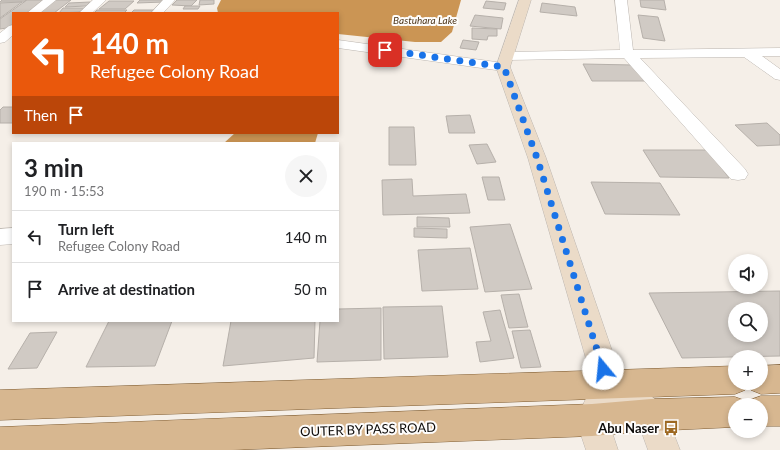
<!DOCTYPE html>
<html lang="en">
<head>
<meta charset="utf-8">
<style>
  :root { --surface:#fff; --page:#f6f6f6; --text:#202124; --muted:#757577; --line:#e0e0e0 }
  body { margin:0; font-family:Lato,sans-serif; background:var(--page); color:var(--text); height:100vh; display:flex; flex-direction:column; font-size:15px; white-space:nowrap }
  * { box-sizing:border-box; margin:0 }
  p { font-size:13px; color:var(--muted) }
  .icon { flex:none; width:22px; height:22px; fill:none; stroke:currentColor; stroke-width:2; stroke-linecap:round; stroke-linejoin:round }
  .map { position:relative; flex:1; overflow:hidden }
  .drawer { position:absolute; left:12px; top:142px; width:327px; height:180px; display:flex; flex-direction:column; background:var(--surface); border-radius:0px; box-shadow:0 2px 6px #0003 }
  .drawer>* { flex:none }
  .banner { position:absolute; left:12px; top:12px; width:327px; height:122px; border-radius:0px; box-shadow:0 2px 6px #0003; background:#ea580c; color:#fff; overflow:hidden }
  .controls { position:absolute; left:728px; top:254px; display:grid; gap:8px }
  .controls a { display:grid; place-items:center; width:40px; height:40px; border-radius:50%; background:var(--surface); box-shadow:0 2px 6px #0003; font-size:20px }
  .pin { position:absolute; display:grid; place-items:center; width:34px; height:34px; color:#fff; margin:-17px; border-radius:8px; box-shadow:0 2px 6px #0006 }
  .me { position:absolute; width:44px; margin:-22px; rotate:343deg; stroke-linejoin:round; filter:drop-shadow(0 0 3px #0008) }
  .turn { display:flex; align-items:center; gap:14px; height:84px; padding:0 12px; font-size:18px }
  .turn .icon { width:52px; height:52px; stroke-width:2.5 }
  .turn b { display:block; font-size:28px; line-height:34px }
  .then { display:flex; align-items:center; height:38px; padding:0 12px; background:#0003; gap:8px; font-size:15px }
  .round { display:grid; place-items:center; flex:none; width:42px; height:42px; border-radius:21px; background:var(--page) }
  .summary { display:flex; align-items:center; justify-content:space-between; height:68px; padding:0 12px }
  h1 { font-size:24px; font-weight:700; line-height:30px }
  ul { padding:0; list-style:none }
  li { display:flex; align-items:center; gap:12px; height:52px; padding:0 12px; border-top:1px solid var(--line) }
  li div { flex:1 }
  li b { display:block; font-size:15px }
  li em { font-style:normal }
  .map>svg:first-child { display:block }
</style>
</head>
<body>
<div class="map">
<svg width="780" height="450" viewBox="0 0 780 450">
  <rect width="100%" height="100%" fill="#f5efe8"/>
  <!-- water -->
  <g fill="#cb9554">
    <polygon points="221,0 461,0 452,32 441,42 415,42 338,34 338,13 218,13 217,8"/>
    <polygon points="235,133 318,133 315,143 224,143"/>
  </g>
  <!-- building -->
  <g fill="#d0cac4" stroke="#b6b0aa" fill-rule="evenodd">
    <polygon points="2,0 26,0 24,2 0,2"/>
    <polygon points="27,0 48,0 31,13 13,13 13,27 0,29 0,19"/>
    <polygon points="54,0 71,0 54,13 37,13"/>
    <polygon points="140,0 166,0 164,2 137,3"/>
    <polygon points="177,0 197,0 191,6 172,5"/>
    <polygon points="200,0 214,0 214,4 199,5"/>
    <polygon points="640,0 664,0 666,10 641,7"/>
    <polygon points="109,1 134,1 125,9 99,9"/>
    <polygon points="486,1 506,3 504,10 483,8"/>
    <polygon points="22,2 0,18 0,3"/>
    <polygon points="90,2 86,6 65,7 69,3"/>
    <polygon points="542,3 575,7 577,16 540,12"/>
    <polygon points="185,6 200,6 198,9 183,9"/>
    <polygon points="63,8 84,8 80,12 59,13"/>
    <polygon points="97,10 127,10 124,13 94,13"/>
    <polygon points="134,10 155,10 152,13 131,13"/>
    <polygon points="475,15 503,18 501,29 470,26"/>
    <polygon points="638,15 658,17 665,41 643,38"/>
    <polygon points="472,28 497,29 497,36 488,36 487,40 472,39"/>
    <polygon points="463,40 479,42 476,50 460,48"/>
    <polygon points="583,64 633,65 645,81 592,81"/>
    <polygon points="3,107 13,107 13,123 0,123 0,110"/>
    <polygon points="470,115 475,133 449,133 446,116"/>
    <polygon points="767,123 780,135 780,145 757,146 735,125"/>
    <polygon points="389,127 414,127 416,165 389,165"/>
    <polygon points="487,144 496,162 477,164 469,145"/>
    <polygon points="643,150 708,150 729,178 660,177"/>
    <polygon points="482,177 499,177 505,200 488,200"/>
    <polygon points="412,179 413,196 466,194 470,213 383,215 382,180"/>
    <polygon points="591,182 660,183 680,215 605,214"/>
    <polygon points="417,217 449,218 450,227 417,227"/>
    <polygon points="510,224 532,289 485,292 470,227"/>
    <polygon points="414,228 447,229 447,238 414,237"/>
    <polygon points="470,248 478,289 422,291 418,250"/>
    <path d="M780,291v65l-98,2 -33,-65zM735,309h26v26h-26z"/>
    <polygon points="519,294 528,327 509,328 501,295"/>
    <polygon points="442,306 448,357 384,359 383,307"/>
    <polygon points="381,308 381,360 317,362 320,321 338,321 338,309"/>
    <polygon points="500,310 514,358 480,362 476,342 491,341 483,312"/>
    <polygon points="109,321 172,321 155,366 86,367"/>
    <polygon points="231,321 315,321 314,358 223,366"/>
    <polygon points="530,330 541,367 521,368 512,331"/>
    <polygon points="57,332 37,368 8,369 30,333"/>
  </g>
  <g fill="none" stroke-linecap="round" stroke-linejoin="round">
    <defs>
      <g id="street">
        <polygon points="43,0 56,0 40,13 27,13"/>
        <polygon points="93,0 106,0 92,13 79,13"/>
        <polygon points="163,0 175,0 163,13 151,13"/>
        <polygon points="615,0 627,0 633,50 780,48 780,56 762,56 780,69 780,80 775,79 744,57 640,58 745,169 748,174 745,179 738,180 731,179 624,58 508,60 503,59 501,56 503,53 508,52 620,50"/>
        <polygon points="13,25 13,35 5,42 0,43 0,33 9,26"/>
        <polygon points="338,40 503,63 508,64 510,67 508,70 503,71 338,48"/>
        <polygon points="13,228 13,244 0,245 0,229"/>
      </g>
      <polygon id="secondary" points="519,0 531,0 510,67 546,158 620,374 662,404 680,450 648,450 639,425 613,406 608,420 618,450 586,450 576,420 593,383 528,158 496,67"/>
      <g id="primary">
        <polygon points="780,365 780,393 761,394 751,390 748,384 745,390 735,394 0,420 0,390 735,366 735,383 761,383 761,366"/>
        <polygon points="761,396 780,396 780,426 761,426 761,405 748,405 750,400"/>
        <polygon points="735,397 746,401 748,405 735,405 735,427 651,431 592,436 231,450 0,450 0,427 592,404 651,399"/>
      </g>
    </defs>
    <!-- street casing -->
    <use href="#street" stroke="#bcb6b0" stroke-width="1"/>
    <!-- secondary casing -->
    <use href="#secondary" stroke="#bcb6b0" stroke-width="1"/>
    <!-- primary casing -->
    <use href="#primary" stroke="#7f5c31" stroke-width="1"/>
    <!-- street -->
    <use href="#street" fill="#fff" fill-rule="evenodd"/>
    <!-- secondary -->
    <use href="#secondary" fill="#ebdbc8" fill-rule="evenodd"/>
    <!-- primary -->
    <use href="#primary" fill="#d7b790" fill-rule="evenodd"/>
  </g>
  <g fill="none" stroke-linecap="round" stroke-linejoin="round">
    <!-- route -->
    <polyline stroke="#1a73e8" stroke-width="7" stroke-dasharray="0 12.6" points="385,50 504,67 537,158 603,369"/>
  </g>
  <!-- icons -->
  <defs>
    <symbol id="bus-bare" viewBox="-9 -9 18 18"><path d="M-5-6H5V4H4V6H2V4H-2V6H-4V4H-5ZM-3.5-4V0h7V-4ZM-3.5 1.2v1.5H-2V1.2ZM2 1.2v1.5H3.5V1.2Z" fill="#9d6821" stroke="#fefdfc" stroke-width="2.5" paint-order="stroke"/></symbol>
  </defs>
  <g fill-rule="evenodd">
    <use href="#bus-bare" x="660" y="417" width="22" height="22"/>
  </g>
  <g text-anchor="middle" stroke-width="4" stroke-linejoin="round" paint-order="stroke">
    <!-- far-water labels -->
    <g font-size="10" font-style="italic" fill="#4f371b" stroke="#fefdfc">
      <text x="425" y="24">Bastuhara Lake</text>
    </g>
    <!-- near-poi labels -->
    <g font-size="13" font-weight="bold" fill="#0d0b09" stroke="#fefdfc" text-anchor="end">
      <text x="659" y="433">Abu Naser</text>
    </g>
    <!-- near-street labels -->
    <g font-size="13" fill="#0d0b09" stroke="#fefdfc">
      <text transform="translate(368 429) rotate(-2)" y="5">OUTER BY PASS ROAD</text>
    </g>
  </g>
</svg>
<div class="controls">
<a><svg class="icon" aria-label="sound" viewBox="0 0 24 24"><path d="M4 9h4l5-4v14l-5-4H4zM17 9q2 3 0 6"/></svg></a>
<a><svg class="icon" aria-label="search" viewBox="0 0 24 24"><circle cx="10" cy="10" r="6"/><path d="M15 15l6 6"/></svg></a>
<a>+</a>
<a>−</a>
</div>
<div class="pin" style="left:385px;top:50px;background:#d93025"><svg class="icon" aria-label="arrive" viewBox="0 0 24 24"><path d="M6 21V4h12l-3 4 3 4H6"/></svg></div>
<svg class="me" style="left:603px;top:369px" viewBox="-20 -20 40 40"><circle r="19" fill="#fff"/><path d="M0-13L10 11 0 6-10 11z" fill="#1a73e8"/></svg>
<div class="banner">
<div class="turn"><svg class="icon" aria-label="left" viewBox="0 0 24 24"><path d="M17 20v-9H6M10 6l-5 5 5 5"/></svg><div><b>140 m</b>Refugee Colony Road</div></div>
<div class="then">Then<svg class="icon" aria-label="arrive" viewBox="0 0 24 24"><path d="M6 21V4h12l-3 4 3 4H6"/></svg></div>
</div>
<section class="drawer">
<div class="summary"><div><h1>3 min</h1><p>190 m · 15:53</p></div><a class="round"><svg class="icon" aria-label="close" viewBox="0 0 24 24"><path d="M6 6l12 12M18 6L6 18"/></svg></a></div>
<ul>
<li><svg class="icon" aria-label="left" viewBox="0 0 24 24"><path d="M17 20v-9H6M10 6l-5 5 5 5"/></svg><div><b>Turn left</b><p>Refugee Colony Road</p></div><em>140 m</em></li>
<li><svg class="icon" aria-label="arrive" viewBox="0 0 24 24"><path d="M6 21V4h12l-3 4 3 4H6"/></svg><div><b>Arrive at destination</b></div><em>50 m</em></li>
</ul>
</section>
</div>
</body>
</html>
